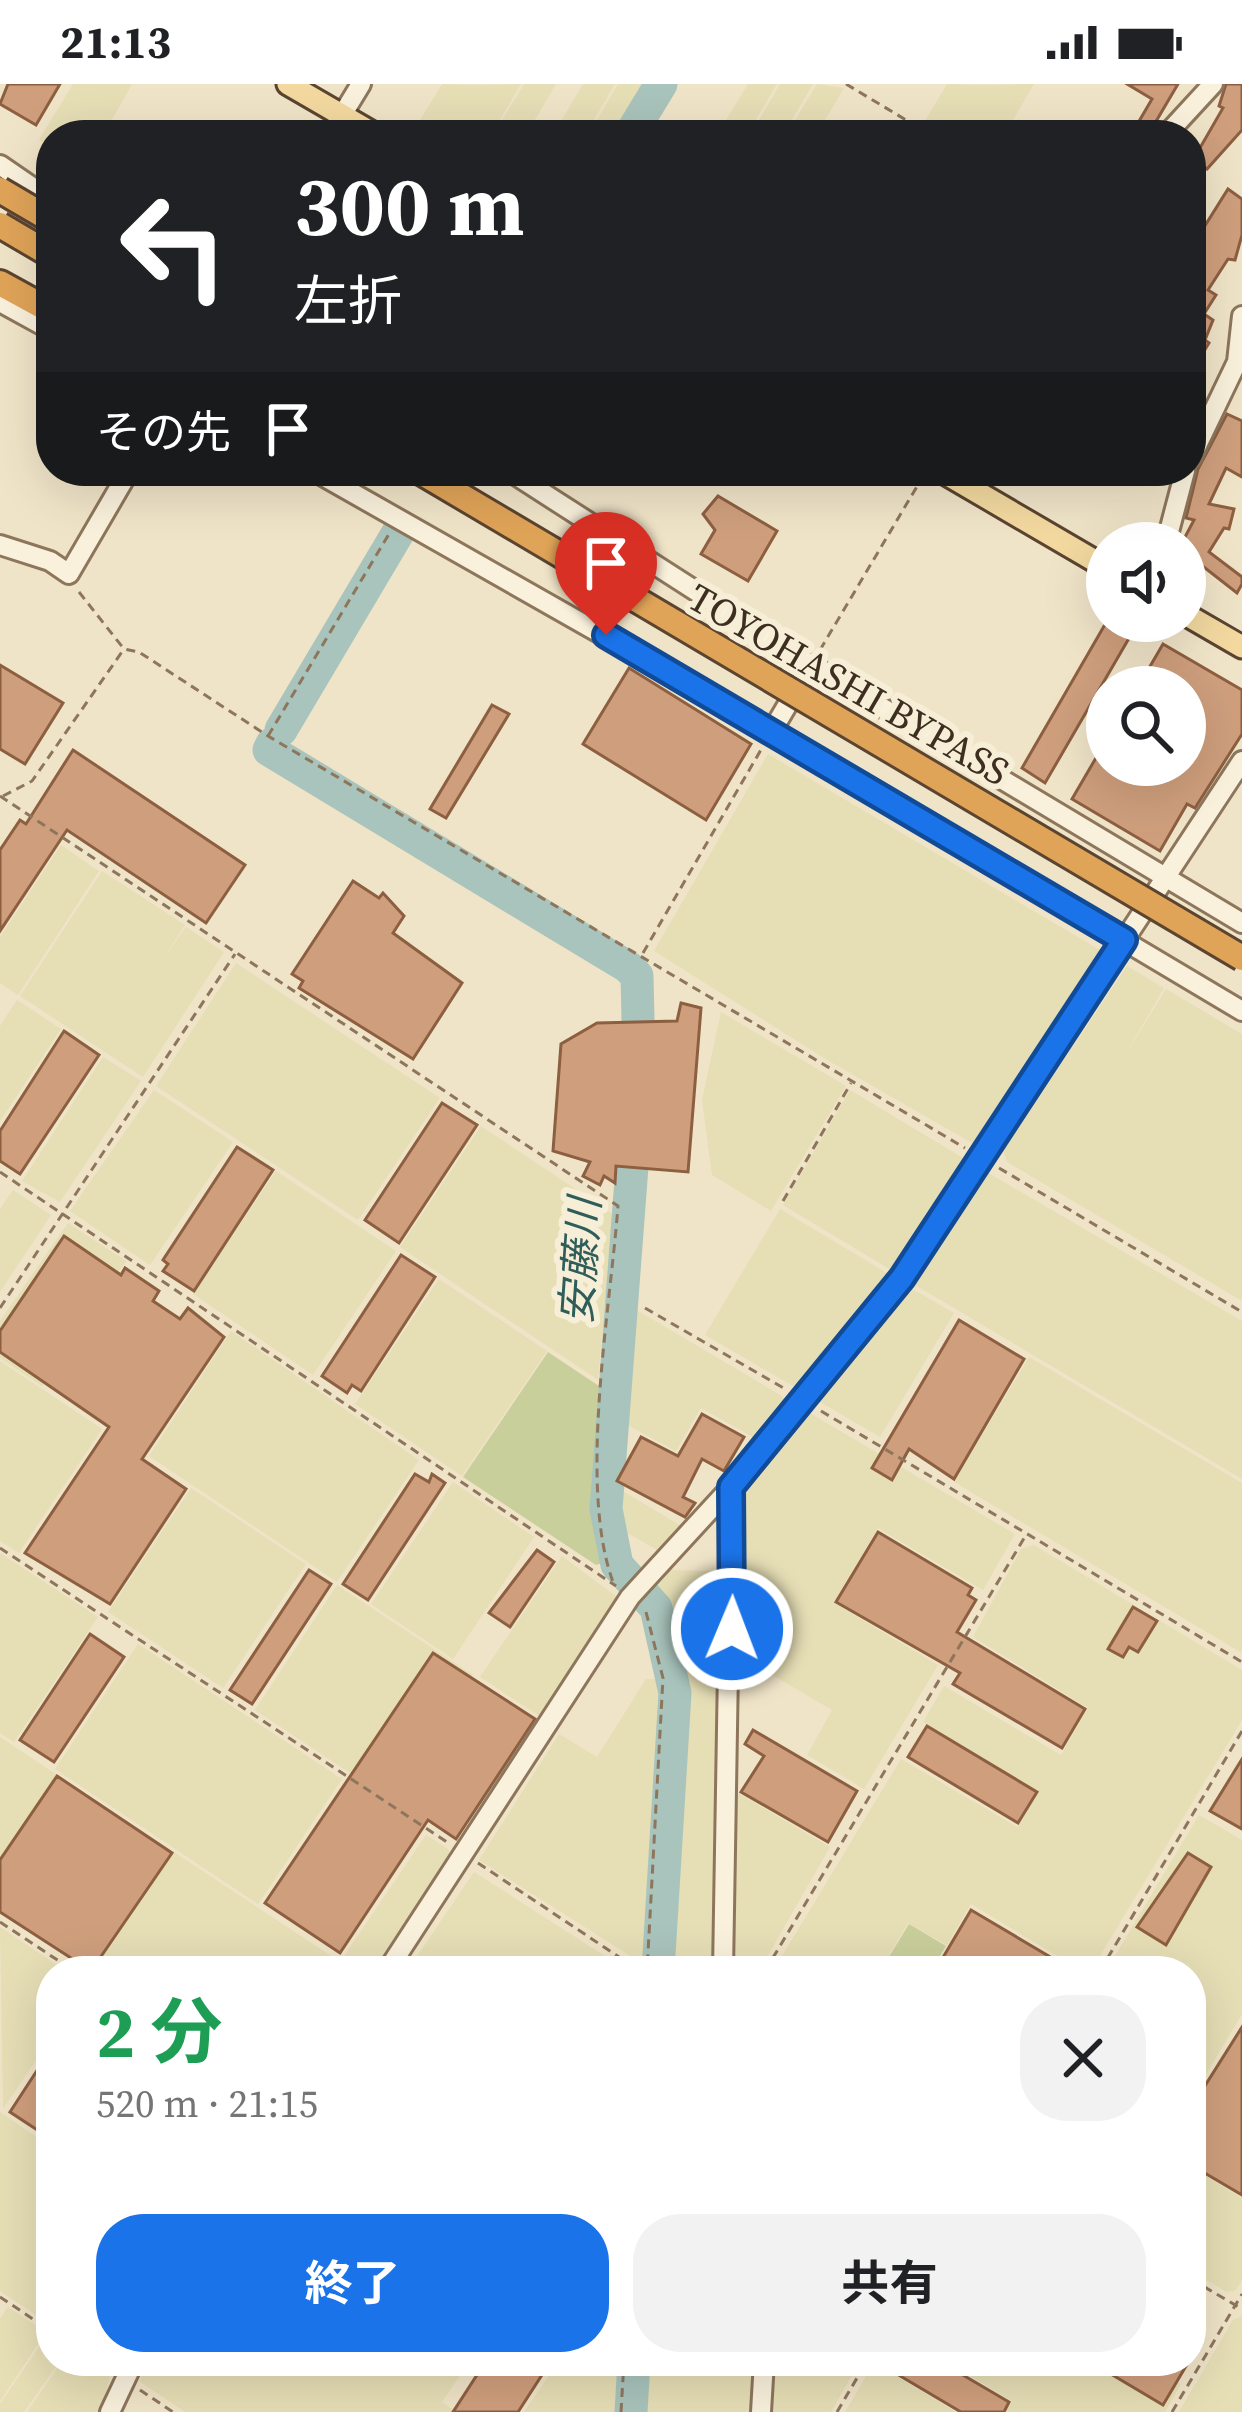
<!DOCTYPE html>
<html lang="ja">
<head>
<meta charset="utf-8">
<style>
  :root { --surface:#fff; --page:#f2f2f2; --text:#202124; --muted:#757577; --accent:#1a73e8 }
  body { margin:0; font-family:"Source Serif 4","Noto Sans JP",serif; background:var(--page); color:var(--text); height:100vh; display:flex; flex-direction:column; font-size:45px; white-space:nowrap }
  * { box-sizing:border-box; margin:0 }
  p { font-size:39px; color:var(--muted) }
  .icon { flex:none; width:66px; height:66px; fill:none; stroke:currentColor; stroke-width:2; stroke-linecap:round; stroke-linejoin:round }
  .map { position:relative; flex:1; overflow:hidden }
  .panel { position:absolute; left:36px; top:1872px; width:1170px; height:420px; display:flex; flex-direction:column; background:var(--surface); border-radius:48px; box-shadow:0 12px 48px #0002 }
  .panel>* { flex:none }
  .hud { position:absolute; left:36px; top:36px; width:1170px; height:366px; border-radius:48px; box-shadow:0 12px 48px #0002; background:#202124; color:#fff; overflow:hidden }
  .controls { position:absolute; left:1086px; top:438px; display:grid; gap:24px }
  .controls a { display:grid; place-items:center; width:120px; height:120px; border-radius:50%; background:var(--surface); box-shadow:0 12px 48px #0002; font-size:60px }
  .pin { position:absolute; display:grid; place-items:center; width:102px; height:102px; color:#fff; margin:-123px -51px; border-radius:50% 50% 50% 0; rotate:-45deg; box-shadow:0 0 12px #0007 }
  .pin .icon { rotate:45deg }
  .me { position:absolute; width:132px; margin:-66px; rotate:1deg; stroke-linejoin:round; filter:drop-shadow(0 0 9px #0008) }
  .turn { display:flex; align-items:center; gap:42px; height:252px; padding:0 60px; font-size:54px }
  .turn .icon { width:156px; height:156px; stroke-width:2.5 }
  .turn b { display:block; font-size:84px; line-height:102px }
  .then { display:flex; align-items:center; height:114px; padding:0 60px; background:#0003; gap:24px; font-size:45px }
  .round { display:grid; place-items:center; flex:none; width:126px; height:126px; border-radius:48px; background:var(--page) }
  .head { display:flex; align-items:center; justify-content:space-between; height:204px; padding:0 60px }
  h1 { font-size:72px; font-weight:700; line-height:90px; color:#1e9e55 }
  .primary-button { display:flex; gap:24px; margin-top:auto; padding:24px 60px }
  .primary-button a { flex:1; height:138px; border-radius:48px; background:var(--accent); color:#fff; font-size:48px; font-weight:700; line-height:138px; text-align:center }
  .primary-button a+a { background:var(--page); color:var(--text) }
  .status { display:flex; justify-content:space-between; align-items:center; height:84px; padding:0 60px; background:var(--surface); direction:ltr }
  .status svg { height:33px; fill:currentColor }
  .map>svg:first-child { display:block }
</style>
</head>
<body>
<div class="status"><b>21:13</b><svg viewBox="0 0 49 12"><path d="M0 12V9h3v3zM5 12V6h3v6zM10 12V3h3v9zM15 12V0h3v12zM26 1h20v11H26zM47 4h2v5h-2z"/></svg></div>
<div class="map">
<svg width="1242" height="2328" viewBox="0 0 1242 2328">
  <rect width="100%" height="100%" fill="#f0e4c8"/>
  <!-- farmland -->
  <g fill="#e6deb5">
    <polygon points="73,0 132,0 103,51 51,51 51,63 39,56"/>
    <polygon points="442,0 470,1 521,0 491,51 411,51"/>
    <polygon points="524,0 556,0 526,51 493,51"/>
    <polygon points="583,0 615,0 585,51 553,51"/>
    <polygon points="618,0 655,0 624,51 588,51"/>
    <polygon points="748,0 777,0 747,51 717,51"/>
    <polygon points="780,0 813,0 783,51 750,51"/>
    <polygon points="817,0 844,4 816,51 786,51"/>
    <polygon points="947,0 981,1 1034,0 1004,51 949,51 925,37"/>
    <polygon points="768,670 1105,869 982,1057 972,1059 829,977 654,867"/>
    <polygon points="61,761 99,787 18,911 0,899 0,853"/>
    <polygon points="102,787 185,841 165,872 186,843 224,868 143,993 20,912"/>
    <polygon points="236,879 440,1014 358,1136 156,1002"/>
    <polygon points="1127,882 1164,904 1123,975 1166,905 1242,950 1242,1217 1007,1078 1003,1067"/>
    <polygon points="17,916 61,945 0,1037 0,942"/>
    <polygon points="721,928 846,1002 771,1127 712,1091 702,1016"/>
    <polygon points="103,973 141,997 60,1118 22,1097"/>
    <polygon points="154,1006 233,1058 150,1181 70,1127"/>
    <polygon points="850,1006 968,1077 896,1189 783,1121"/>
    <polygon points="481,1042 613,1130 598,1296 400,1163"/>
    <polygon points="276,1087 396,1167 313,1291 193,1210"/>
    <polygon points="985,1087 1242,1237 1242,1395 910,1198"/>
    <polygon points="13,1106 51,1131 0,1208 0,1125"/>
    <polygon points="780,1125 892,1192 872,1222 806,1296 793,1302 705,1251"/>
    <polygon points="68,1139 126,1177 42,1302 0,1274 0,1237"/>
    <polygon points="439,1195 547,1267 462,1392 355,1320"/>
    <polygon points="907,1202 954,1229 880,1353 820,1318 817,1310"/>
    <polygon points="623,1218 782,1312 786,1318 758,1356 701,1324 676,1367 616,1335"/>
    <polygon points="231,1247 419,1376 337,1498 149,1372"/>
    <polygon points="1029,1273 1242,1399 1242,1569 954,1398"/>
    <polygon points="0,1277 102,1345 19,1469 0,1457"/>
    <polygon points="808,1328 1015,1450 983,1506 878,1444 848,1494 834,1519 938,1581 864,1705 807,1671 832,1626 740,1572 745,1402 797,1332"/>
    <polygon points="453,1398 534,1453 453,1575 371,1520"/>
    <polygon points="611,1400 683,1443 661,1468 615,1442"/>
    <polygon points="191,1404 306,1480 223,1604 108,1528"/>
    <polygon points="1034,1461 1242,1586 1242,1636 1091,1887 1082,1887 971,1820 947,1861 908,1839 883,1881 892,1887 773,1887 901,1675 1017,1743 1023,1735 1038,1707 923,1638 944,1602 1061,1671 1088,1624 973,1553 1021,1465"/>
    <polygon points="0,1469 98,1533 14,1658 0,1649"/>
    <polygon points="562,1472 621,1516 544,1635 480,1593"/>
    <polygon points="667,1486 724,1487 716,1887 665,1887 682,1593 660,1524 647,1508"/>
    <polygon points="337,1501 473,1591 389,1715 255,1626"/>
    <polygon points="138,1560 342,1695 258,1820 55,1685"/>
    <polygon points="646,1595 658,1595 660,1610 643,1880 479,1776 559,1650 597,1673"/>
    <polygon points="0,1653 354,1887 89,1887 33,1851 0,1829"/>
    <polygon points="738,1709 830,1763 759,1887 730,1887"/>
    <polygon points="1199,1731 1242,1756 1242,1930 1191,2015 1191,1887 1106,1887"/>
    <polygon points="426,1751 448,1765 452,1776 379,1887 360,1887 342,1875"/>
    <polygon points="474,1788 622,1883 630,1887 407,1887"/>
    <polygon points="0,1843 66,1887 51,1887 51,1954 3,2025"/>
    <polygon points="0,2028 51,2063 51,2241 0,2207"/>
    <polygon points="1191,2083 1242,2114 1242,2196 1236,2206 1227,2208 1191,2187"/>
    <polygon points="8,2223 46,2248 0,2317 0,2235"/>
    <polygon points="1242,2232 1242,2328 1179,2328 1233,2236"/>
    <polygon points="48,2250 51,2277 60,2277 24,2328 0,2328 0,2320"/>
    <polygon points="62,2277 90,2277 110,2293 100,2328 27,2328"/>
    <polygon points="152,2277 470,2277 442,2318 456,2328 185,2328 139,2297"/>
    <polygon points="559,2277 619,2277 616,2328 524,2328"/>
    <polygon points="643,2277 741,2283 755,2292 753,2328 640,2328"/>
    <polygon points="769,2277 792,2278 860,2277 831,2328 767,2328"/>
    <polygon points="945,2277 1142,2277 1181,2300 1165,2328 1006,2328 1012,2317"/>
    <polygon points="874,2279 956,2328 845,2328"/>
  </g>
  <!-- green -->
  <g fill="#c9cf9b">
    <polygon points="548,1268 599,1302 593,1399 603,1479 596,1481 463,1393"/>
    <polygon points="909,1840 946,1862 931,1887 894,1887 884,1881"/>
  </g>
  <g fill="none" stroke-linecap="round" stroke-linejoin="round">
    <!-- river -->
    <g stroke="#a9c4bc" stroke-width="33">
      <polyline points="630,51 661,0"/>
      <polyline points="281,646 399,447"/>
      <polyline points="272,660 269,666 628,883 637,892 639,979"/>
      <polyline points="635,1043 606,1425 617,1481 656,1524 675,1609 658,1887"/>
      <polyline points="631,2328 634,2277"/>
    </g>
  </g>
  <!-- building -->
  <g fill="#cf9f7d" stroke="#8d5f41" stroke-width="3">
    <polygon points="8,0 60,0 36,41 0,20"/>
    <polygon points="1127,0 1178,0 1148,51 1131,51 1152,15"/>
    <polygon points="1226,0 1242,0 1242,46 1207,85 1193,76 1223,24 1219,22"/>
    <polygon points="1228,105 1242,115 1242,151 1235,176 1228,175 1208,206 1216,211 1204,230 1213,236 1205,256 1209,259 1191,289 1191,164"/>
    <polygon points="1227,330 1242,337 1242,393 1226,384 1209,420 1234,425 1229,445 1224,444 1209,468 1242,493 1242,500 1237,509 1200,480 1185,507 1185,453 1194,436 1186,434 1198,385"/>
    <polygon points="718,412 777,447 748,497 701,470 715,446 703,430"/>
    <polygon points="1107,537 1139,537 1045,699 1022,684"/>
    <polygon points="1163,560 1242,606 1242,650 1195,724 1187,720 1160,767 1072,715 1107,655 1107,681 1185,681 1185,603 1138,603"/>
    <polygon points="0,581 63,619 25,680 0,665"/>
    <polygon points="629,584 751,660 706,736 583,660"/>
    <polygon points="492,621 509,630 446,734 430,725"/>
    <polygon points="73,666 245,781 206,839 67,746 0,847 0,766 20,736 26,740"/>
    <polygon points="353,797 379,814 383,809 404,832 393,849 462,899 413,975 299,904 303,897 292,890"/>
    <polygon points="681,919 701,924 688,1088 616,1082 615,1099 604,1092 600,1101 583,1092 590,1078 553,1067 561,960 597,939 677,937"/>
    <polygon points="64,947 99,971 20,1090 0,1077 0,1047"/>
    <polygon points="442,1019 477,1041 399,1159 365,1136"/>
    <polygon points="237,1063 273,1086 194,1207 163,1187 168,1180 163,1176"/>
    <polygon points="64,1152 121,1191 125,1184 159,1207 153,1217 180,1235 188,1224 224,1253 142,1375 186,1405 110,1520 25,1469 109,1343 0,1268 0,1247"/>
    <polygon points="401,1171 435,1193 361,1307 352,1301 347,1309 322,1292"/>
    <polygon points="959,1236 1024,1275 954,1395 909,1365 892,1396 872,1384"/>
    <polygon points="702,1330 744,1353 724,1387 702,1375 683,1413 695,1419 685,1433 617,1397 641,1353 678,1372"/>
    <polygon points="415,1390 429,1398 432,1390 445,1399 368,1516 343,1500"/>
    <polygon points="878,1448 972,1504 968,1511 976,1516 957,1548 1085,1625 1062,1664 953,1600 960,1589 836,1518"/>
    <polygon points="537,1466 554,1478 510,1543 489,1529"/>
    <polygon points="309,1486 331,1500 252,1620 230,1606"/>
    <polygon points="1133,1523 1157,1537 1138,1568 1129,1563 1123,1573 1108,1565"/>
    <polygon points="711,1525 713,1574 685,1575 683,1526"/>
    <polygon points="90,1550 124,1573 54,1678 20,1656"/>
    <polygon points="433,1569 535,1635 456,1755 428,1736 340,1869 265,1819"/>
    <polygon points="927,1642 1037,1708 1018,1739 908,1673"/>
    <polygon points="753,1646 857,1707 828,1758 741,1708 764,1672 745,1660"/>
    <polygon points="1242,1675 1242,1745 1210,1727"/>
    <polygon points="57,1692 172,1769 91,1887 0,1828 0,1776"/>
    <polygon points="1188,1769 1211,1783 1166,1861 1137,1843"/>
    <polygon points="971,1826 1074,1887 935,1887"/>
    <polygon points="1242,1943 1242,2111 1191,2081 1191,2024"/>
    <polygon points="51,1965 51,2055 10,2028"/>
    <polygon points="486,2277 551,2277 518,2328 453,2328"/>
    <polygon points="875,2277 939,2277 1009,2318 1004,2328 961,2328"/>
    <polygon points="1089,2277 1189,2277 1163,2321"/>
  </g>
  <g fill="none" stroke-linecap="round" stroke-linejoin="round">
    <defs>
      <g id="minor">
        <polyline points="330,51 361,0"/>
        <polyline points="1166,51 1213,0"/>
        <polyline points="0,81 51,116"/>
        <polyline points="0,218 51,246"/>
        <polyline points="1191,374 1237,278 1242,232"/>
        <polyline points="314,387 772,647 1242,927"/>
        <polyline points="509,387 811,581 1242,839"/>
        <polyline points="1166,459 1185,387"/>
        <polyline points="0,461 50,477 69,490 129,387"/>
        <polyline points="772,647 811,581"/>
        <polyline points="387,1887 630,1513 731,1403 902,1194 1242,677"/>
        <polyline points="723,1887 731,1403"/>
        <polyline points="110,2328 134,2277"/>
        <polyline points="761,2328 764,2277"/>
      </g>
      <g id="major">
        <polyline points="288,0 376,51"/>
        <polyline points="941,387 1107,484"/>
        <polyline points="1185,530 1242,563"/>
      </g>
      <polyline id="highway" points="0,199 51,227"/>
    </defs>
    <!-- minor casing -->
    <use href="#minor" stroke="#8d765c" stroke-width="24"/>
    <!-- major casing -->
    <use href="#major" stroke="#5b4430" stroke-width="27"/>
    <!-- highway casing -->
    <use href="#highway" stroke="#5b4430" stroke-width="30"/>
    <!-- path -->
    <g stroke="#8d765c" stroke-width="3" stroke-dasharray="9 6" stroke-linecap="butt">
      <polyline points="846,0 931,51"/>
      <polyline points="79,508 124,565 139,568 268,652 965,1064"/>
      <polyline points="820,566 922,394"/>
      <polyline points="268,652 389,450"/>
      <path d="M0,712l618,410c-8,106 -40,280 -5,376"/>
      <polyline points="3,712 32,697 124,565"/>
      <polyline points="643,869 762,664"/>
      <polyline points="999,1084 1242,1228"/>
      <polyline points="0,1088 616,1502"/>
      <polyline points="783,1117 851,999"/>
      <polyline points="0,1224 235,870"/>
      <polyline points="645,1224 787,1306"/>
      <polyline points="821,1327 1242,1578"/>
      <polyline points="0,1464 450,1760"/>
      <polyline points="646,1528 663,1594 647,1887"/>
      <polyline points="478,1779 640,1887"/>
      <polyline points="0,1838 74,1887"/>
      <polyline points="765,1887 1026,1451"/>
      <polyline points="1100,1887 1242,1647"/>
      <polyline points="1191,2195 1242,2225"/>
      <polyline points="0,2213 51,2247"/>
      <polyline points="97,2277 112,2287"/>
      <polyline points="140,2306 173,2328"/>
      <polyline points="621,2328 624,2277"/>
      <polyline points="837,2328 867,2277"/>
      <polyline points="1172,2328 1242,2210"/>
    </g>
    <!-- minor -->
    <use href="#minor" stroke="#faf1dc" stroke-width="18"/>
    <!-- major -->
    <use href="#major" stroke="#f3d9a0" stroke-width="21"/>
    <!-- highway -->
    <use href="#highway" stroke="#e0a458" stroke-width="24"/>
    <defs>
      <g id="highway-bridge">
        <polyline points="0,106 51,136"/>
        <polyline points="0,141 51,171"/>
        <polyline points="419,387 1242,874"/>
      </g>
    </defs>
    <!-- highway-bridge casing -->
    <use href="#highway-bridge" stroke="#5b4430" stroke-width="30" stroke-linecap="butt"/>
    <!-- highway-bridge -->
    <use href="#highway-bridge" stroke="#e0a458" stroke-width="24"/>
  </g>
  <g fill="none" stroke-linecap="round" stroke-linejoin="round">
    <defs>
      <polyline id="route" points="606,551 1124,856 902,1194 731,1403 732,1545"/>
    </defs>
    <!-- route casing -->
    <use href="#route" stroke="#114b97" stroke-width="30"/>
    <!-- route -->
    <use href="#route" stroke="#1a73e8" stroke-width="21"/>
  </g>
  <g text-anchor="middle" stroke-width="12" stroke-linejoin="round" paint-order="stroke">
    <!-- street labels -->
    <g font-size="39" fill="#3d2e20" stroke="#f7eed8">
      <text transform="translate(849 600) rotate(30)" y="14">TOYOHASHI BYPASS</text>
    </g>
    <!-- water labels -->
    <g font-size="42" font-style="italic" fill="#2f5d5a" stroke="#f7eed8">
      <text transform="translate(580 1177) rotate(-86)" y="15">安藤川</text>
    </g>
  </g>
</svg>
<div class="controls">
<a><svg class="icon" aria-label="sound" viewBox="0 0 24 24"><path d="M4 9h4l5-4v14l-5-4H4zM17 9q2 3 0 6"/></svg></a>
<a><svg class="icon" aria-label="search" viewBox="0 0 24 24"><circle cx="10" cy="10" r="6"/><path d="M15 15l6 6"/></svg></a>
</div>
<div class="pin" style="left:606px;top:551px;background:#d93025"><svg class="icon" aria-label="arrive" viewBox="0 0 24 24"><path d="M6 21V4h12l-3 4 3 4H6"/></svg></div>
<svg class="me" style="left:732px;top:1545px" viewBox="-20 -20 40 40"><circle r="17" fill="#1a73e8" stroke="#fff" stroke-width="3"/><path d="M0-11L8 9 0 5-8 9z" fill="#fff"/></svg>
<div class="hud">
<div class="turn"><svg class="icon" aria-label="left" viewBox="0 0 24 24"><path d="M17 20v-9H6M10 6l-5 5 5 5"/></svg><div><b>300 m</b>左折</div></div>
<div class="then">その先<svg class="icon" aria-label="arrive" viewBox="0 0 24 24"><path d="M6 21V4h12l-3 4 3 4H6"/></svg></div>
</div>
<section class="panel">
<div class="head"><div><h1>2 分</h1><p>520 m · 21:15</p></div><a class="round"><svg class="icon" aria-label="close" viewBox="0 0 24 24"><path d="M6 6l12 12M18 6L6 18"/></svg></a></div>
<div class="primary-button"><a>終了</a><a>共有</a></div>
</section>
</div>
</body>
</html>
